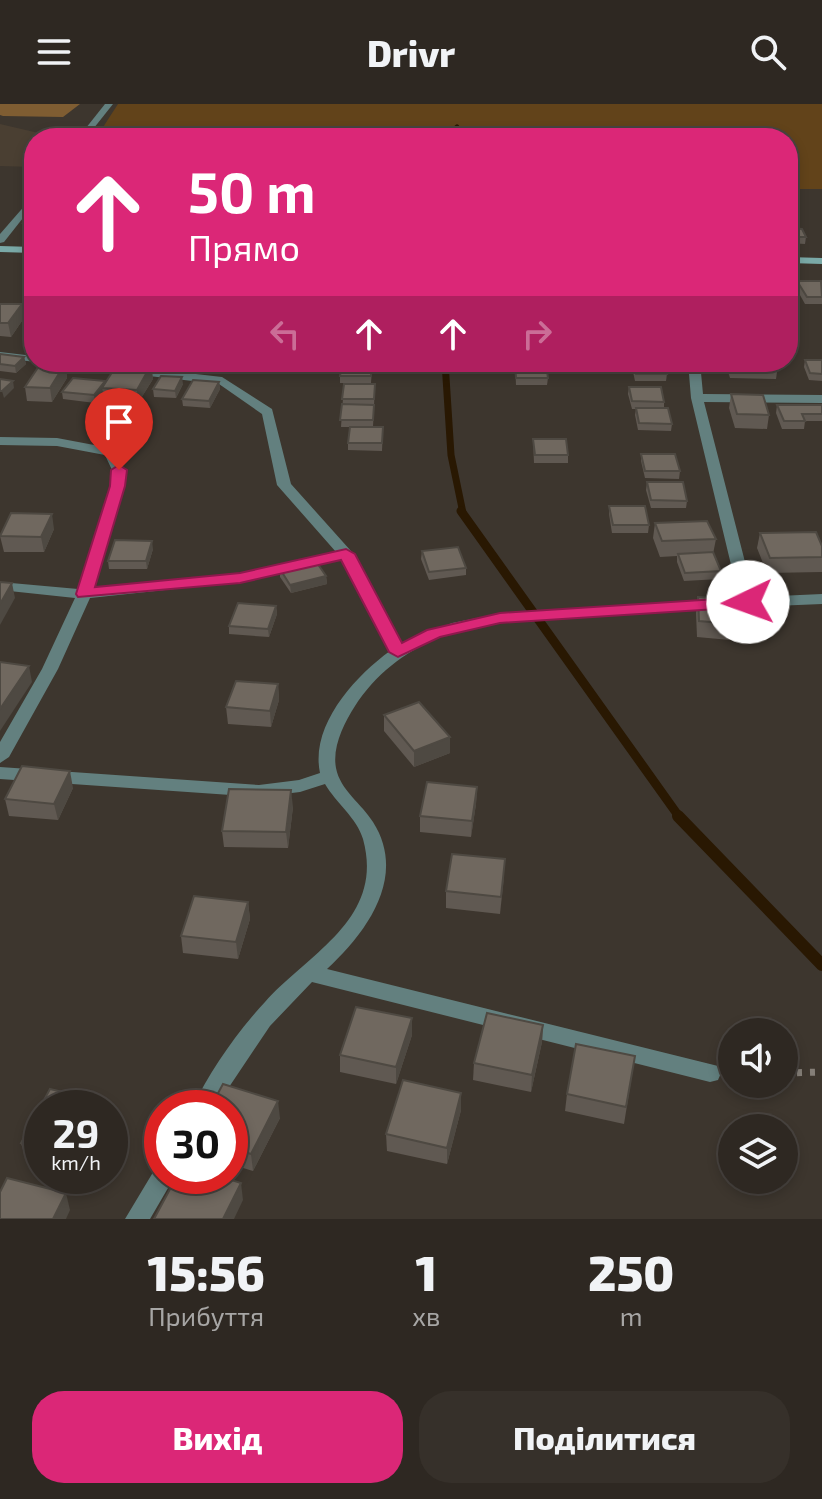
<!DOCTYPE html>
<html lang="uk">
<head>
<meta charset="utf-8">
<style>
  :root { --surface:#2e2822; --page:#36302a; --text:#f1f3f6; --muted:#a7a6a5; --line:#494440; --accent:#db2777 }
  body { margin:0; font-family:"Exo 2",sans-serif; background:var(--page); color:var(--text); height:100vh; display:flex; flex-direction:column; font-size:30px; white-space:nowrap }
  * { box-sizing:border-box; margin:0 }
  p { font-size:26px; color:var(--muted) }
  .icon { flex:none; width:44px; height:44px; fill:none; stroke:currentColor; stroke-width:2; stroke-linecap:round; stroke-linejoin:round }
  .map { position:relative; height:1115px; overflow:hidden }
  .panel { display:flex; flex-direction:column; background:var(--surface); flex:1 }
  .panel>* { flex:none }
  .hud { position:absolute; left:24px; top:24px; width:774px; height:244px; border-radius:32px; box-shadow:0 4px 12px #0003,0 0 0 2px var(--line); background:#db2777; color:#fff; overflow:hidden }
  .fabs { position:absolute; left:718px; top:914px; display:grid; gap:16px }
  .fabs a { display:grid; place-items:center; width:80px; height:80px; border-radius:50%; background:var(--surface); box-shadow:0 4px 12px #0003,0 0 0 2px var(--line); font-size:40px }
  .speed { position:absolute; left:24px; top:986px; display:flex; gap:16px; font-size:40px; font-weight:700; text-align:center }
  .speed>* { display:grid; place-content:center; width:104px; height:104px; border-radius:50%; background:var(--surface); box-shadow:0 4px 12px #0003,0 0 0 2px var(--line); line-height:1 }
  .speed small { font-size:20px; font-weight:400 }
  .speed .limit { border:12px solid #d22; background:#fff; color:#111 }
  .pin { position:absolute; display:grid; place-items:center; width:68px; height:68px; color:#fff; margin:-82px -34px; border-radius:50% 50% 50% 0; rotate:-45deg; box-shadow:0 0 8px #0007 }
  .pin .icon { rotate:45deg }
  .me { position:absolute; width:88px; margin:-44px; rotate:267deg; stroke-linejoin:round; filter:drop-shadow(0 0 6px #0008) }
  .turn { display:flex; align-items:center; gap:28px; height:168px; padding:0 32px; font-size:36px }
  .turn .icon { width:104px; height:104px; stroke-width:2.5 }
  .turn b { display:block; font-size:56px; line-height:68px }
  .lanes { display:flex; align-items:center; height:76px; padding:0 32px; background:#0003; justify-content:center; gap:40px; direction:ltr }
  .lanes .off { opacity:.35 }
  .eta { display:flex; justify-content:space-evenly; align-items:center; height:136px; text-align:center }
  .eta b { font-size:48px; font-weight:800; line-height:56px }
  .button { display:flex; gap:16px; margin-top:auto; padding:16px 32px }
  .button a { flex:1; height:92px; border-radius:32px; background:var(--accent); color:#fff; font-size:32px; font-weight:800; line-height:92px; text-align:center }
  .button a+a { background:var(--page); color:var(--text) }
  header { display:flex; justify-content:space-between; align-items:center; height:104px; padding:0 32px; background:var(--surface); font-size:36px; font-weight:800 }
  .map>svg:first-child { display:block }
</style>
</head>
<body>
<header><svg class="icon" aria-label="menu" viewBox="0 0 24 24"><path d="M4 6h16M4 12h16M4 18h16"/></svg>Drivr<svg class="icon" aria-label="search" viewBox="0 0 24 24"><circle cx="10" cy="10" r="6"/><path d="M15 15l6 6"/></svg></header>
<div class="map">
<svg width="822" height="1115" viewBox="0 0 822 1115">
  <rect width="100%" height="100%" fill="#3d362e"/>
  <!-- built -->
  <polygon fill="#4a3f32" points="0,20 60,34 34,34 34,63 0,62"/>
  <!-- green -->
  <polygon fill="#62431a" points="118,0 822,0 822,85 788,85 788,34 96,34"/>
  <!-- forest -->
  <polygon fill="#7f5d32" points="0,0 80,0 63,13 3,12 0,11"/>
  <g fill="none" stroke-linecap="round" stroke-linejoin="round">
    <!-- stream-far3 -->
    <polyline stroke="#291802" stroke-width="5" points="446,34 457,23"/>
    <!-- stream-far2 -->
    <polyline stroke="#291802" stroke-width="7" points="445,258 451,351 463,409"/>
    <!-- stream-far1 -->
    <polyline stroke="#291802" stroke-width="9" points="461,407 680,714"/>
    <!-- stream -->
    <polyline stroke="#291802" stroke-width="12" points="678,712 822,861"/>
    <!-- path -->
    <polyline stroke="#857f78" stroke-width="7" stroke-dasharray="5 8" stroke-linecap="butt" points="784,969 822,968"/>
    <!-- street -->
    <g fill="#63807f" fill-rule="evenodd">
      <polygon points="105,0 113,0 86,34 78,34"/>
      <polygon points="34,91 34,100 4,138 0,139 0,130"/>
      <polygon points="0,248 34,252 36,258 0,254"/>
      <path d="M55,258h36l131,15 50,32 19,75 60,67 50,93 51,-21 50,-10 237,-15 -48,-200 -3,-36h12l3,32 119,1v8l-118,-1 50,195 68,-3v10c-68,3 -137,6 -205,10 -59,3 -124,1 -179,24 -34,14 -63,37 -83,68 -11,17 -23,41 -19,62 4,22 26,36 37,54 35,55 -7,111 -46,147l383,95 8,2 3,7 -3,7 -8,2 -398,-100 -42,44 -55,82h-23c18,-37 45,-76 73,-106 44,-49 120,-83 98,-163 -6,-21 -27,-36 -38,-55l-25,8 -41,5 -259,-18v-12l259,18 40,-5 21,-7c-10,-47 34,-96 70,-122l-48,-92 -102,23 -150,16 -32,71 -49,88 -9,6v-21l42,-73 33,-71 -75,-8v-8l78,7 32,-103 2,-16 -7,-15 -48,-9 -57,-1v-8l57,1 53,10c14,6 15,24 14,38l-31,103 147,-15 96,-22 -59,-67 -15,-71 -43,-30 -158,-18z"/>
      <polygon points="162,1062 162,1072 175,1072 150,1115 125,1115 155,1065"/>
    </g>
    <!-- secondary -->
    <g fill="#7aa9a7" fill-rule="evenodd">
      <polygon points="0,142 34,143 34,149 0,148"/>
      <polygon points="788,153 822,154 822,160 788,159"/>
    </g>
  </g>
  <!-- wall -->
  <g fill="#605952">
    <polygon points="34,111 34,126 24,126 23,119"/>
    <polygon points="788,124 806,133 805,140 788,139"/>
    <polygon points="788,169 792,180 791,186 788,186"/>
    <polygon points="797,177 822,179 822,200 805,200 796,184"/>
    <polygon points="0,200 24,214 11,233 0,232"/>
    <polygon points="0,250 24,253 26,260 16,269 0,267"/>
    <polygon points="805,256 822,256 822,277 809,276 804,263"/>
    <polygon points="143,258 175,258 174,262 151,262 153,275 138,299 104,297 103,288 95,299 63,295 62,288 105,279 143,261"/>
    <rect x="559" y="258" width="30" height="2"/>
    <polygon points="633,258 664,258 667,270 666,277 635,277 632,263"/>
    <polygon points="725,258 777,258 778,261 776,275 730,274"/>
    <polygon points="65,260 67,274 52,298 27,297 25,283"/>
    <polygon points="515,260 548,274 547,281 516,281"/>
    <polygon points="372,265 371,279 340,279 340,272"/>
    <polygon points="219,278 220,285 210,304 183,302 182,295"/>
    <polygon points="183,280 176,294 154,293 153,285"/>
    <polygon points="344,280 375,280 373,323 341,323"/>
    <polygon points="629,283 664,298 664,304 672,320 671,327 638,326 635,311 636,305 632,305 628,290"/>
    <polygon points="731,290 769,311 767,325 735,324 729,304"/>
    <polygon points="777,301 822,301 822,317 805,317 804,325 782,325 776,309"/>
    <polygon points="383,323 382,347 348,346 348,339"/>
    <polygon points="533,335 568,351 568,359 534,359"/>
    <polygon points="641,350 680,367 679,375 645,374 641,357"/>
    <polygon points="647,378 687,397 686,404 651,404 646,386"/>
    <polygon points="609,402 649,421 648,429 612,429 609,410"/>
    <polygon points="655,419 716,435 713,450 721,467 720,475 684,477 677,458 677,452 660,453 653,434"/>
    <polygon points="54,425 44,448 4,448 0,432"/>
    <polygon points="760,429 822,442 822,468 767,469 757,444"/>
    <polygon points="153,445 147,465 109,465 108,457"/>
    <polygon points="422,447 466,464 466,471 429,476 421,455"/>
    <polygon points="280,465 326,472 327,480 291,489 280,473"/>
    <polygon points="698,493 744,521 741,537 697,533 696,509"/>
    <polygon points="276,502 277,510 269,533 229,530 229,522"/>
    <polygon points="278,580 279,596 271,623 228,620 226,603"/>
    <polygon points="384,611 450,649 414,663 384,627"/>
    <polygon points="477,683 476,700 471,733 420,728 420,712"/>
    <polygon points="73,684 58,716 9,712 5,695"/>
    <polygon points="293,703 288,744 224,743 222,727"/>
    <polygon points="504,772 500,810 446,804 446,787"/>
    <polygon points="248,798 250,815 238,855 183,849 181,832"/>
    <polygon points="412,914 412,931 396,980 340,968 340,951"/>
    <polygon points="543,921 542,938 531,988 473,976 474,959"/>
    <polygon points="635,952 624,1020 565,1007 567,990"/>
    <polygon points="461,989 461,1006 447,1060 387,1047 386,1030"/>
    <polygon points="42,1004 42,1060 26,1056 21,1039"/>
    <polygon points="230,1004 280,1014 253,1067 230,1060"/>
  </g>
  <!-- shaded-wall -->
  <g fill="#4e4942">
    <polygon points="22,200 24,214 11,233 8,219"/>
    <polygon points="24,253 26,260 16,269 15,262"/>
    <polygon points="65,260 67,274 52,298 50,284"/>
    <polygon points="151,261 153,275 138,299 137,286"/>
    <polygon points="182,273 183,280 176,294 175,287"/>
    <polygon points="13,277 14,284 4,294 2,287"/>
    <polygon points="105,277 106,284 102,284 103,288 95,299 94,291"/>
    <polygon points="219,278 220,285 210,304 209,297"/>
    <polygon points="52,410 54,425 44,448 41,433"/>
    <polygon points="152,437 153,445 147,465 146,457"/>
    <polygon points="326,472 327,480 291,489 290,481"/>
    <polygon points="12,479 15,494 0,521 0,500"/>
    <polygon points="276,502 277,510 269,533 268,525"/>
    <polygon points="29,562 32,578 0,627 0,605"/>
    <polygon points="278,580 279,596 271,623 270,607"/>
    <polygon points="450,633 450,649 414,663 414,647"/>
    <polygon points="70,667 73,684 58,716 54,700"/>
    <polygon points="477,683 476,700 471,733 472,717"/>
    <polygon points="291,686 293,703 288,744 286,728"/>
    <polygon points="248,798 250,815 238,855 236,838"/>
    <polygon points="412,914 412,931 396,980 396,963"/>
    <polygon points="543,921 542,938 531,988 532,971"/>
    <polygon points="461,989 461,1006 447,1060 447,1044"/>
    <polygon points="278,997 280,1014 253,1067 251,1050"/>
    <polygon points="241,1079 243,1096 234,1115 223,1115"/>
    <polygon points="66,1089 70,1106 66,1115 53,1115"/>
  </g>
  <!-- building -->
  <g fill="#70685f" stroke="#4e4942" stroke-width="2">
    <polygon points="29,111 34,111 34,120 23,119"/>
    <polygon points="788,124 802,125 806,133 788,133"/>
    <polygon points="788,169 792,180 788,180"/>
    <polygon points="797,177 821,177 822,193 807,193"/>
    <polygon points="0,200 22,200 8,219 0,219"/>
    <polygon points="0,250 24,253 15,262 0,260"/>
    <polygon points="805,256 822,256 822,270 810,269"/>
    <polygon points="342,258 372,258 371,272 340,272"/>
    <polygon points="633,258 664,258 667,270 636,270"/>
    <polygon points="731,258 777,258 778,261 732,260"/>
    <polygon points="41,259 65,260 50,284 25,283"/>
    <polygon points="118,259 151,261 137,286 102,284"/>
    <polygon points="515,260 546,260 548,274 516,274"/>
    <polygon points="161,272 182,273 175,287 153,285"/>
    <polygon points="73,274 105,277 94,291 62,288"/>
    <polygon points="0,275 13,277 2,287 0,287"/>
    <polygon points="193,276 219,278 209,297 182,295"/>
    <polygon points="344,280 375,280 374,295 342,295"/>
    <polygon points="629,283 661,283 664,298 632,297"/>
    <polygon points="731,290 763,291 769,311 737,310"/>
    <polygon points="342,300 374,301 373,316 340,316"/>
    <polygon points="777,301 822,301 822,310 802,310 805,317 784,317"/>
    <polygon points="636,304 668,304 672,320 639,319"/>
    <polygon points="350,323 383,323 382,339 348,339"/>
    <polygon points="533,335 566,335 568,351 535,351"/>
    <polygon points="641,350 675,350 680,367 645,367"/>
    <polygon points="647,378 683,378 687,397 651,396"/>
    <polygon points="609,402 645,402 649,421 613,421"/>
    <polygon points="11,409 52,410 41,433 0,432"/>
    <polygon points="707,417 716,435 662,437 655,419"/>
    <polygon points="816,428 822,442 822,453 770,454 760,429"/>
    <polygon points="115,436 152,437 146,457 108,457"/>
    <polygon points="458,443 466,464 429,468 422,447"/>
    <polygon points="713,448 721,467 685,469 678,450"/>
    <polygon points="315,456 326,472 290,481 280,465"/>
    <polygon points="0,478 12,479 0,500"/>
    <polygon points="698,493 742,496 744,521 699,517"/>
    <polygon points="238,499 276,502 268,525 229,522"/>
    <polygon points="0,558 29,562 0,605"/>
    <polygon points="236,577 278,580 270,607 226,603"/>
    <polygon points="419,598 450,633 414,647 384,611"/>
    <polygon points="22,662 70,667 54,700 5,695"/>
    <polygon points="427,678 477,683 472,717 420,712"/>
    <polygon points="229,685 291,686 286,728 222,727"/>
    <polygon points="452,750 505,755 501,793 446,787"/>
    <polygon points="194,792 248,798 236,838 181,832"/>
    <polygon points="356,903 412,914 396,963 340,951"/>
    <polygon points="487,909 543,921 532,971 474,959"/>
    <polygon points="576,940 635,952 626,1003 567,990"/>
    <polygon points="403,976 461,989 447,1044 386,1030"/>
    <polygon points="223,980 278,997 251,1050 230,1043 230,1004 210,1004"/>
    <polygon points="50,985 105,998 103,1004 42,1004 42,1044 21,1039"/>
    <polygon points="177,1072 219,1072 241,1079 223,1115 154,1115"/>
    <polygon points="7,1074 66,1089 53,1115 0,1115 0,1088"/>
  </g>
  <!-- route -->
  <polygon fill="#db2777" stroke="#8e194d" stroke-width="2" points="119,361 127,366 125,382 95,483 240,469 346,445 355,450 402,539 427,526 500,509 748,493 757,498 748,503 500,519 440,533 398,553 389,548 341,456 240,479 78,493 76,490 110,382 111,366"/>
</svg>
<div class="fabs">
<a><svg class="icon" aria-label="sound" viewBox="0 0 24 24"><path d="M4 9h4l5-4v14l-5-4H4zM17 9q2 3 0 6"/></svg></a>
<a><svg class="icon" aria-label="layers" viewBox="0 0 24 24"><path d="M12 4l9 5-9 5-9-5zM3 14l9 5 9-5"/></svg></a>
</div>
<div class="speed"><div>29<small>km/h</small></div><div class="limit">30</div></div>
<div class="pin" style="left:119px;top:366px;background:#d93025"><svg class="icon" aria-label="arrive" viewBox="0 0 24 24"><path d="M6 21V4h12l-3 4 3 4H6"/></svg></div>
<svg class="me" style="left:748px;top:498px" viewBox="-20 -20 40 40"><circle r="19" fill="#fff"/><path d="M0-13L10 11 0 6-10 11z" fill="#db2777"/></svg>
<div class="hud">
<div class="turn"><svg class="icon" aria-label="ahead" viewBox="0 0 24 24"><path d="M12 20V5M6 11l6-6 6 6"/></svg><div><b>50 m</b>Прямо</div></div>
<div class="lanes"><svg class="icon off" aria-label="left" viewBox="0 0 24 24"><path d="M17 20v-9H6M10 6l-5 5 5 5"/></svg><svg class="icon" aria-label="ahead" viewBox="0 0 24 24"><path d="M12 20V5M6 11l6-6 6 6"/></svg><svg class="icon" aria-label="ahead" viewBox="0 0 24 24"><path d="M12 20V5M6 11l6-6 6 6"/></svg><svg class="icon off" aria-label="right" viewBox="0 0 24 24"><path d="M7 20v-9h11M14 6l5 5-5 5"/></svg></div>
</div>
</div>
<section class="panel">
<div class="eta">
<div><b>15:56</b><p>Прибуття</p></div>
<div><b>1</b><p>хв</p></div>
<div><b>250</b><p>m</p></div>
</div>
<div class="button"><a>Вихід</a><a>Поділитися</a></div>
</section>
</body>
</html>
